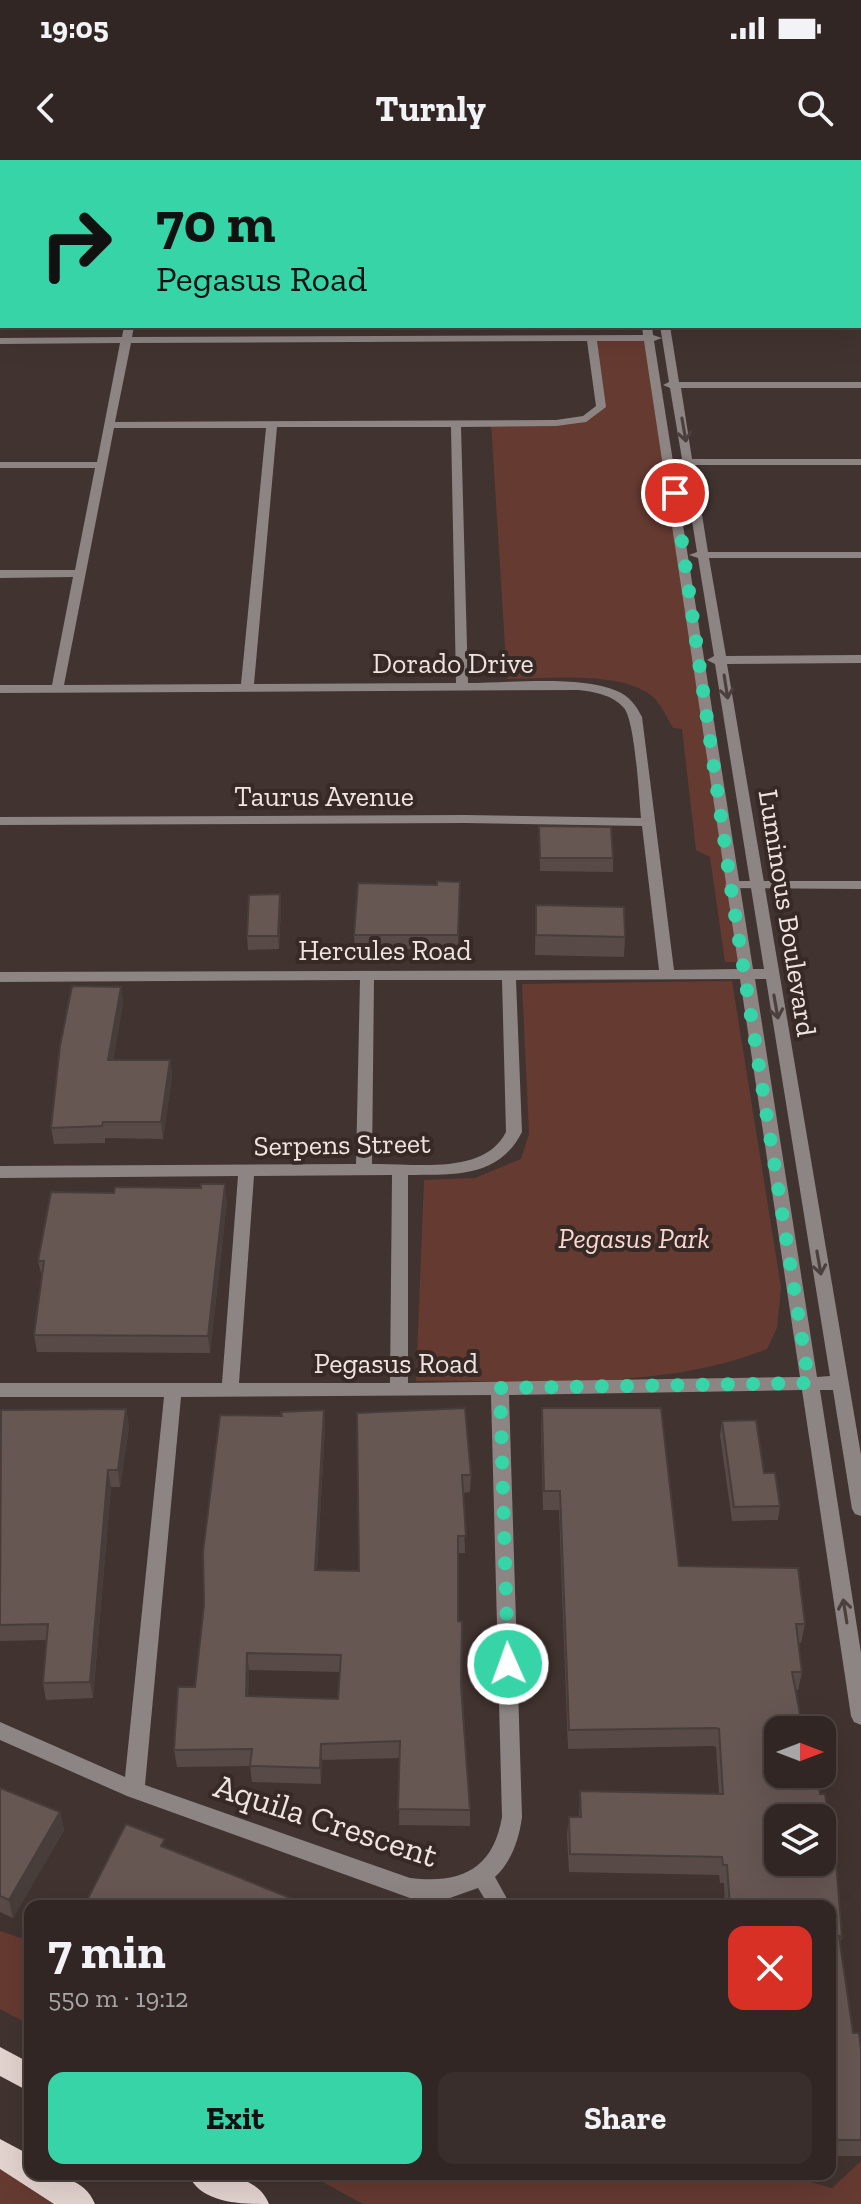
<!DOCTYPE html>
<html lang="en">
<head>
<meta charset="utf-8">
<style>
  :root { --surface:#312624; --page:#392e2c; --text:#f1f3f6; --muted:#a8a5a6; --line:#4c4341; --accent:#36d4a7 }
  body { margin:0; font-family:"Zilla Slab",serif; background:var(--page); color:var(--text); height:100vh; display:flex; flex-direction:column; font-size:30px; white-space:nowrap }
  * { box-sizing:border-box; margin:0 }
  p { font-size:26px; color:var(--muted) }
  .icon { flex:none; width:44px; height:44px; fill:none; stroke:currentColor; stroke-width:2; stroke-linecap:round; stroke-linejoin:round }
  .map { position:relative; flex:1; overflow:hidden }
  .panel { position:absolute; left:24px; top:1740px; width:812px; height:280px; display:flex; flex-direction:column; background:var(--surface); border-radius:16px; box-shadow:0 8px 32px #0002,0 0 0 2px var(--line) }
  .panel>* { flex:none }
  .guide { position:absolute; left:0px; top:0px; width:862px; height:168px; box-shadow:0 8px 32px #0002,0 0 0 2px var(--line); background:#36d4a7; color:#111; overflow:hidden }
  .needle { width:52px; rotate:90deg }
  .fabs { position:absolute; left:764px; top:1556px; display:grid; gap:16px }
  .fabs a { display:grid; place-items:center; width:72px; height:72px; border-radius:16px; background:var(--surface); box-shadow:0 8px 32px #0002,0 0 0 2px var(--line); font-size:40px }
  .pin { position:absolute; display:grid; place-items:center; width:68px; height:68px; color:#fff; margin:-34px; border:4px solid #fff; border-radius:50%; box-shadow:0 2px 8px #0007 }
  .me { position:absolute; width:88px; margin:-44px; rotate:358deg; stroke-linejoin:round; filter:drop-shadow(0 0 6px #0008) }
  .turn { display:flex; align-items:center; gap:28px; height:168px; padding:0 24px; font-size:36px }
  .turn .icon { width:104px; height:104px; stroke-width:2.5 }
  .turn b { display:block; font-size:56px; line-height:68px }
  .round { display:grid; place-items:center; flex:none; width:84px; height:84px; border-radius:16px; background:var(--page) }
  .summary { display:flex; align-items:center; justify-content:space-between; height:136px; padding:0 24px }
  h1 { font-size:48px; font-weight:700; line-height:60px }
  .cta { display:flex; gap:16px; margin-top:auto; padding:16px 24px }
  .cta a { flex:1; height:92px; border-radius:16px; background:var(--accent); color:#111; font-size:32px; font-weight:700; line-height:92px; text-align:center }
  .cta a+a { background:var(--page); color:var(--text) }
  .status { display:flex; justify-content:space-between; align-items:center; height:56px; padding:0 40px; background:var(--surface); direction:ltr }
  .status svg { height:22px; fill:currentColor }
  header { display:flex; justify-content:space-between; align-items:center; height:104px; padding:0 24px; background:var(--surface); font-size:36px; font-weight:700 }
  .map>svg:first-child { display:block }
</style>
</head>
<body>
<div class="status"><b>19:05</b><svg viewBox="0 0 49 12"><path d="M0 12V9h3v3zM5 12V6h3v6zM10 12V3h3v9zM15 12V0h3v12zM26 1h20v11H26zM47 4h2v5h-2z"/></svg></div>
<header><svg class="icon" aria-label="back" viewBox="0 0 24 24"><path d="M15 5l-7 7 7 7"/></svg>Turnly<svg class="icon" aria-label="search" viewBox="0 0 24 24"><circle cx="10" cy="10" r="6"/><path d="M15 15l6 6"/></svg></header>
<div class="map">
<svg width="861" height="2044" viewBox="0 0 861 2044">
  <rect width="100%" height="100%" fill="#413330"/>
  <!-- green -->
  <g fill="#653a31">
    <path d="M649,178l94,624h-18l-15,-105 -14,-7 -14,-121 -9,-1c-6,-10 -12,-24 -20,-31 -31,-27 -106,-18 -146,-18l-16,-256 95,-4 15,-12 -9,-68z"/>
    <path d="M732,821l49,306 -4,41 -10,21c-109,43 -235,30 -351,32l8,-201 51,-2 46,-19 8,-25 -7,-150z"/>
    <polygon points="0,1771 30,1781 30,1865 0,1849"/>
    <polygon points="0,1993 81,2044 0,2044"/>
    <polygon points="861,2001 861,2044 363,2044 308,2014 782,2014 832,2028"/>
  </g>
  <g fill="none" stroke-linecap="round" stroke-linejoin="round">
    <!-- service -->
    <polygon fill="#8d8584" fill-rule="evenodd" points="731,721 861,721 861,729 727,728 725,725"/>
    <!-- minor -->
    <g fill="#8d8584" fill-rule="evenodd">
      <rect x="158" y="0" width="8" height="2"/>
      <rect x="303" y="0" width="8" height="2"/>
      <rect x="472" y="0" width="8" height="2"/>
      <polygon points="812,0 820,0 821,2 813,2"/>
      <rect x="860" y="64" width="1" height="6"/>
      <polygon points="2,122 2,130 0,131 0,123"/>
      <rect x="860" y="135" width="1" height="6"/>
      <path d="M124,166h10l-2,11 511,-2 -1,-9h10l1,9 9,3 -2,-12h10l9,56h182v6h-180l11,71h169v6h-167l14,87h153v6h-152l17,98 135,-1v8l-134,1 134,791v61l-6,-2 -3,-5 -19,-119h-13l41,263v72l-7,-3 -3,-6 -49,-326 -293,5 13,422c-3,22 -10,44 -27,60l16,29h-22l-11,-18 -31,11 -37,-1 -283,-102 -127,-56v-18l125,55 39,-380h-164v-14h222l16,-207 -238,2v-12l356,-2 4,-184 -360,2v-10l659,-2 -17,-144 -177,-3 -465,2v-8l465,-2 176,3c-2,-22 -6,-97 -17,-110 -11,-13 -29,-16 -45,-18l-579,3v-8h52l21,-108 -73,1v-8h75l20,-102h-95v-6h97l23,-119 -120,1v-6l122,-1zM662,178l7,44 -6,3 7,3 12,71 -8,3 9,3 14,87 -8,3 9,3 16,98 -7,4 8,4 49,305h-11l-99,-628zM587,181l9,65 -13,10 -27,4 -441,2 16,-79zM597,181h47l95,628 -65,1 -32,-253c-6,-12 -13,-21 -25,-26 -37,-16 -108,-8 -149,-8l-7,-256 95,-1 30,-4 20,-15zM277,267h174l5,256 -202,1zM114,268h152l-25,256 -177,1zM740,819l60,398 -392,6v-208c46,-1 90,4 114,-43l-6,-152zM755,819h11l64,397 -13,1zM374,820h128l4,152c-22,44 -92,31 -134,32zM392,1015l-2,208h-151l15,-207zM491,1235l11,422c-9,53 -42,67 -92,61l-265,-93 36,-388z"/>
    </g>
    <!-- primary -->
    <g fill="#e4d4d0" fill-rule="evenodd">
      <polygon points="0,1887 30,1903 30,1932 0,1916"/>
      <path d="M0,1979l30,16v19c25,0 55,4 65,30h-41l-54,-35z"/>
      <path d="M188,2014c28,0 69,-1 81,30 -28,0 -68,0 -81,-30z"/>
    </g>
  </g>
  <!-- wall -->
  <g fill="#584b47" fill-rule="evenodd">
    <polygon points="539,666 613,698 613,712 540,711"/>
    <polygon points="460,722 458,789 355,789 354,775"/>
    <polygon points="280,734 281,748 279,789 248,790 247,776"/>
    <polygon points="536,745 625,777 624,797 535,795"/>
    <polygon points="121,827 123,843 113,900 170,900 172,916 163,979 105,978 105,983 54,984 51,968"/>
    <polygon points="227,1041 210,1193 37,1192 34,1175 42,1117 38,1101"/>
    <polygon points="542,1248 679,1406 805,1464 801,1483 798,1483 802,1512 798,1530 795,1530 778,1570 820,1634 842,1777 840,1784 853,1873 861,1891 861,1996 830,1996 830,1746 725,1746 724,1723 720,1723 719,1715 569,1712 567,1675 569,1657 579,1657 580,1631 719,1634 716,1587 713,1586 568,1589 559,1350 543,1350 541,1267"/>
    <polygon points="126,1249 129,1267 120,1327 111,1327 93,1538 46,1540 43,1523 47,1480 0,1481 0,1254"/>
    <path d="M324,1250l1,18 -8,142 42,1 -2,-158 114,62 -1,17 -7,1 2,60h-7v68l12,189v16l-71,-1 1,-67 -78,2 -1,24 -69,-2 -2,-16 -73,1 -3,-17 108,-334zM249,1510l91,2 -2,27 -90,-3z"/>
    <polygon points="722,1261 764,1313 780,1346 778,1360 732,1361 720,1275"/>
    <polygon points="0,1628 60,1652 64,1670 13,1758 0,1752"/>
  </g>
  <!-- shaded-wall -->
  <g fill="#473d3a">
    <polygon points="280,734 281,748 279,789 278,776"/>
    <polygon points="121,827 123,843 111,916 108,900"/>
    <polygon points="170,900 172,916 163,979 161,962"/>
    <polygon points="225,1024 227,1041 210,1193 208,1176"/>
    <polygon points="126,1249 129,1267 120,1327 118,1310"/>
    <polygon points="324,1250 325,1268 316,1427 315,1410"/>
    <polygon points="108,1310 111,1327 93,1538 90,1522"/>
    <polygon points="247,1493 249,1510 248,1553 246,1536"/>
    <polygon points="321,1584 322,1600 321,1624 320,1608"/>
    <polygon points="60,1652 64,1670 13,1758 9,1740"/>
  </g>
  <!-- building -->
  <g fill="#665753" stroke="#473d3a" stroke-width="2" fill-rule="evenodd">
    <polygon points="539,666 611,667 613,698 540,698"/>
    <polygon points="437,721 460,722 458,775 354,775 358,723 437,725"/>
    <polygon points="280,734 278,776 247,776 249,735"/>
    <polygon points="536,745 624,747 625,777 536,775"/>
    <polygon points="72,826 121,827 108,900 170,900 161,962 103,962 102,966 51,968 60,886"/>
    <polygon points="201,1024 225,1024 208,1176 34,1175 44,1101 38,1101 51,1032 114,1033 115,1027 201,1028"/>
    <path d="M465,1248l6,67h-9l4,61h-8v85l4,1 -1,64 9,124 -72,-1 2,-68 -79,3 -1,24 -70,-2 2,-17 -78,1 4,-63h17l9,-82 -1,-53 17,-137 62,1 -1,-4 43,-2 -9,160 44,1 -2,-158zM247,1493l94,2 -3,44 -92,-3z"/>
    <path d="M542,1248h119l18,158 119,2 7,56h-9l6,48h-10l11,58h-25v44h40l2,20h5l11,68 6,75 -3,-1 14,97h6l2,18v89h-31v-234h-100l-3,-41h-4l-1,-8 -152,-3 -1,-37h12l-1,-26 143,3 -4,-65 -3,-1 -147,2 -9,-239h-16zM778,1658h44v44h-44z"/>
    <polygon points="126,1249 118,1310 108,1310 90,1522 43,1523 48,1464 0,1465 1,1250"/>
    <polygon points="756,1260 764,1313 775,1313 780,1346 734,1347 722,1261"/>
    <polygon points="0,1628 60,1652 9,1740 0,1736"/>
    <polygon points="126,1664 165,1679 161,1686 310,1746 84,1746"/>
  </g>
  <!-- one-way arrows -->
  <defs><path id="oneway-shaft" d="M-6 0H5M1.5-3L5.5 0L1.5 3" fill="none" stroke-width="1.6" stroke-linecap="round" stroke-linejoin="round" transform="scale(2)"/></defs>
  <g stroke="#4c403e">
    <use href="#oneway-shaft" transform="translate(684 270) rotate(80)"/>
    <use href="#oneway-shaft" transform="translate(726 527) rotate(81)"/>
    <use href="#oneway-shaft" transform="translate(776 847) rotate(80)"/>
    <use href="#oneway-shaft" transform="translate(819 1103) rotate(80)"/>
    <use href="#oneway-shaft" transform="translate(845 1451) rotate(-99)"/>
  </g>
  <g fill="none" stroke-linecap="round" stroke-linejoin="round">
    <!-- route -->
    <polyline stroke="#36d4a7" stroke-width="14" stroke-dasharray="0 25.2" points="508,1504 500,1228 809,1223 733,742 675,333"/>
  </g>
  <g text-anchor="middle" stroke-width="8" stroke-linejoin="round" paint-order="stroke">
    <!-- street labels -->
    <g font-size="28" fill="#eee4e2" stroke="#372926">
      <text x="453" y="513">Dorado Drive</text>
      <text x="324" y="646">Taurus Avenue</text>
      <text transform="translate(788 753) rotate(81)" y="10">Luminous Boulevard</text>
      <text x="385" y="800">Hercules Road</text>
      <text transform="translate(342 984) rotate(-1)" y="10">Serpens Street</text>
      <text x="396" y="1213">Pegasus Road</text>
    </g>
    <!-- park labels -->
    <g font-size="28" font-style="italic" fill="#fbd7cf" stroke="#372926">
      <text x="634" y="1088">Pegasus Park</text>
    </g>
    <!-- near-street labels -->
    <g font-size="34" fill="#eee4e2" stroke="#372926">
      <text transform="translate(326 1660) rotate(18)" y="12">Aquila Crescent</text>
    </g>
  </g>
</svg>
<div class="fabs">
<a><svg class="needle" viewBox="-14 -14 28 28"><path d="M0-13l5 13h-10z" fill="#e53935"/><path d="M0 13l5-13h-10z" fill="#a8a5a6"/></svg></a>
<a><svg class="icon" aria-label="layers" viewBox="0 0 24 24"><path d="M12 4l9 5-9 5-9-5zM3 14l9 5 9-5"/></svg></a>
</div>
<div class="pin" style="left:675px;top:333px;background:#d93025"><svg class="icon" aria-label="arrive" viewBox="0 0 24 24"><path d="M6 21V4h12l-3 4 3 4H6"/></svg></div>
<svg class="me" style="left:508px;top:1504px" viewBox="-20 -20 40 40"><circle r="17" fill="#36d4a7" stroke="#fff" stroke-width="3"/><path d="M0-11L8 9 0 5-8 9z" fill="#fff"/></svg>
<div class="guide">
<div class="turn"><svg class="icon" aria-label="right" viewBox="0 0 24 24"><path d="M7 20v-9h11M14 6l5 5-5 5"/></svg><div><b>70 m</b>Pegasus Road</div></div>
</div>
<section class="panel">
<div class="summary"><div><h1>7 min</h1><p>550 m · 19:12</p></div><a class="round" style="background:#d93025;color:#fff"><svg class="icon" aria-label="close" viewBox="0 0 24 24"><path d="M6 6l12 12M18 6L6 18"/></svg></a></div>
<div class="cta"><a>Exit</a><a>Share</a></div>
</section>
</div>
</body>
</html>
